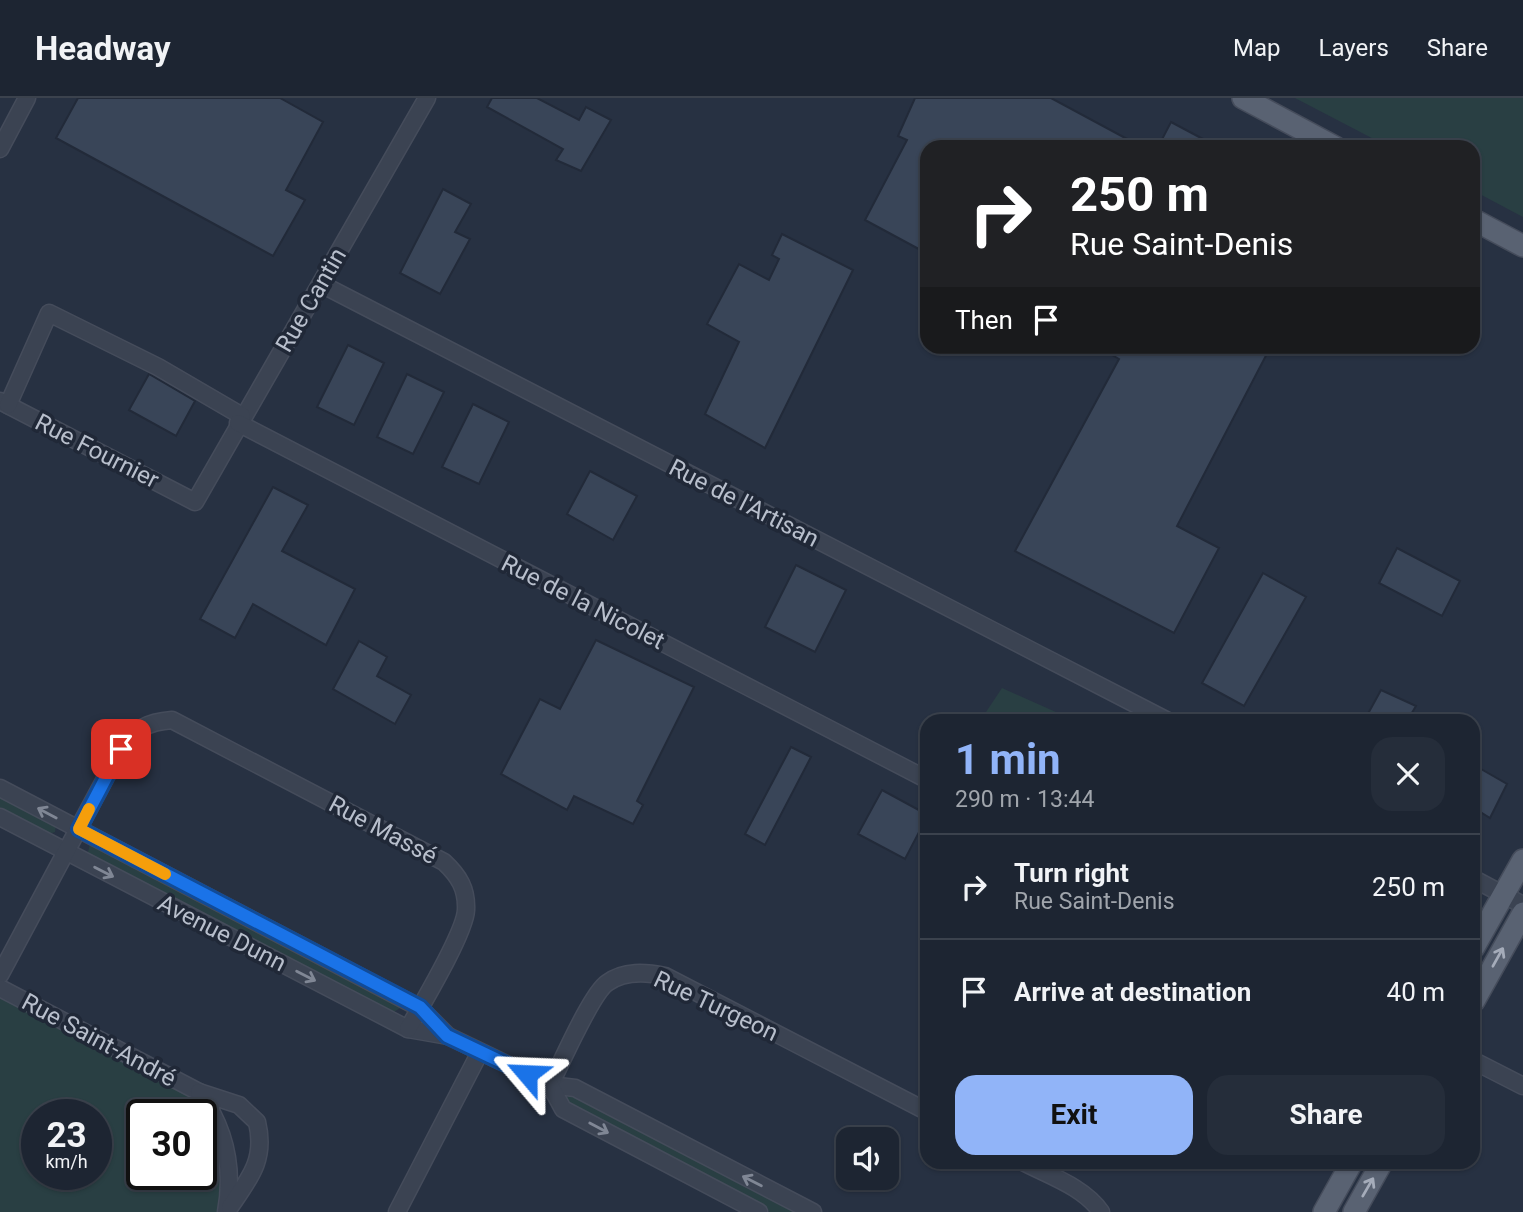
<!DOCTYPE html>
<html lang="en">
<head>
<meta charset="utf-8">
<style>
  :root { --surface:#1d2532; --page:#252d3a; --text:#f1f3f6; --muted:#a0a5ac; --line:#3b424d; --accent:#91b4f8 }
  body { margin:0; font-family:Roboto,sans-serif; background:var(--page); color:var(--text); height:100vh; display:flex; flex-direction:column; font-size:26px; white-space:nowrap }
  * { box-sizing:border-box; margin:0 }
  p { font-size:23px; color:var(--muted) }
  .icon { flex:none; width:38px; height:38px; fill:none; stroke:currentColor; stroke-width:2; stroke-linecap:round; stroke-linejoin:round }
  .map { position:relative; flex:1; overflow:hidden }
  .side { position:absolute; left:920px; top:616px; width:560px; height:455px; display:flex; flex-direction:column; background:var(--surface); border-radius:21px; box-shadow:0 2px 5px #0004,0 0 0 2px var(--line) }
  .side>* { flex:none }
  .banner { position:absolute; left:920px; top:42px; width:560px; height:214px; border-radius:21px; box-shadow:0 2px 5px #0004,0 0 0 2px var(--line); background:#202124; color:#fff; overflow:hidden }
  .tools { position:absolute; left:836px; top:1029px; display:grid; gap:14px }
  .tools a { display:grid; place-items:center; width:63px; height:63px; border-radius:14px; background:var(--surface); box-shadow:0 2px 5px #0004,0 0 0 2px var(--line); font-size:35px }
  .speed { position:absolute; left:21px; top:1001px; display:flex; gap:14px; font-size:35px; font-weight:700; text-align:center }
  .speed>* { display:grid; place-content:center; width:91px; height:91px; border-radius:50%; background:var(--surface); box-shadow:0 2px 5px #0004,0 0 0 2px var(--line); line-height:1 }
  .speed small { font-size:18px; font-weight:400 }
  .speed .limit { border:4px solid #111; border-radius:10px; background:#fff; color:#111 }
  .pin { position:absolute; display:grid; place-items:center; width:60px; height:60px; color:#fff; margin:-30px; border-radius:14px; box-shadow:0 4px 10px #0006 }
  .me { position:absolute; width:77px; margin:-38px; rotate:296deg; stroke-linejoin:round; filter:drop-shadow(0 0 5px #0008) }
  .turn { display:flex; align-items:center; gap:24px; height:147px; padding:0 35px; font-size:32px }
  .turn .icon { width:91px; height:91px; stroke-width:2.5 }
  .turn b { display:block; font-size:49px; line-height:60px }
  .then { display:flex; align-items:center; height:66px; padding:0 35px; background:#0003; gap:14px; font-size:26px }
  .round { display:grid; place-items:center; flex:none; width:74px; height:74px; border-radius:21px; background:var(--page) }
  .summary { display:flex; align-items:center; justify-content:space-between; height:119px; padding:0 35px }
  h1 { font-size:42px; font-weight:700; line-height:52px; color:var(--accent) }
  .action { display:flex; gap:14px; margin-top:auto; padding:14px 35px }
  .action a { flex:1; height:80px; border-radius:21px; background:var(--accent); color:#111; font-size:28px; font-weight:700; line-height:80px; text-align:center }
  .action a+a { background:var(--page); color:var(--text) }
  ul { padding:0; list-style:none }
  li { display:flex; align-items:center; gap:21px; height:105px; padding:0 35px; border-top:2px solid var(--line) }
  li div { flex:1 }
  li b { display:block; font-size:26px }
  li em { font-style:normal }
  header { display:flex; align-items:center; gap:42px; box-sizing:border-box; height:98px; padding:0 35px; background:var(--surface); border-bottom:2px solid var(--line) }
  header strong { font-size:33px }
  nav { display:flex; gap:38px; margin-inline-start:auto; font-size:24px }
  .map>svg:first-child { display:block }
</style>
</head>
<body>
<header>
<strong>Headway</strong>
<nav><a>Map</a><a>Layers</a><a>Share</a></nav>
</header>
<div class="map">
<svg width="1523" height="1114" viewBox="0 0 1523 1114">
  <rect width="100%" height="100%" fill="#273142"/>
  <!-- green -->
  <g fill="#293f43" fill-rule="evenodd">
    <polygon points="1295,0 1523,0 1523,119 1474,93 1474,49 1389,49"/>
    <polygon points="1002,590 1076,623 980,623"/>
    <polygon points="0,696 56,727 55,734 48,736 0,711"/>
    <polygon points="90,746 399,906 400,910 391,916 87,758"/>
    <path d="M0,890l199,104 25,49 2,71h-226zM37,1017h59v59h-59zM142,1017h59v59h-59z"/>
    <polygon points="567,995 800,1114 770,1114 564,1007"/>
  </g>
  <!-- building -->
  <g fill="#394558" stroke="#222a39" stroke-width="2">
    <polygon points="78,0 280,0 323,24 286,92 305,102 273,158 56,40"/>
    <polygon points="492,0 537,0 579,22 586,9 611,22 581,73 556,62 563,51 487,9"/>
    <polygon points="915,0 1051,0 1142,49 928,49 928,156 865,122 907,42 898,38"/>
    <polygon points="1171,24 1218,49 1158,49"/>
    <polygon points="443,91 471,106 455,134 470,141 440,196 400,175"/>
    <polygon points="782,136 853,172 765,350 705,316 739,244 707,226 739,166 769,182 779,161 772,157"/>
    <polygon points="348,247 384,265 354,327 317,309"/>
    <polygon points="1097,248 1271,248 1177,428 1219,450 1174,535 1015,453 1119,261"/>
    <polygon points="149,276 195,303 176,338 129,312"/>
    <polygon points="407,276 444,294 413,356 377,339"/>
    <polygon points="473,306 509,324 479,386 442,369"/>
    <polygon points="590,373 637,398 613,442 567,416"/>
    <polygon points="273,389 308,407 282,453 355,491 326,547 253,506 235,540 200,521"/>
    <polygon points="1397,450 1460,483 1442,518 1379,485"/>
    <polygon points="796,467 846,492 815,554 765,529"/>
    <polygon points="1263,475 1306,499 1244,608 1202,585"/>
    <polygon points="596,542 694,589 637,703 643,707 633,726 574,698 567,712 501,676 540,601 560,611"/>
    <polygon points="359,543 387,559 377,578 411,597 395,626 333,591"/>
    <polygon points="1381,592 1416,608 1407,623 1364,623"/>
    <polygon points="791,649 811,659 765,747 745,736"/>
    <polygon points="1474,667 1507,686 1490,720 1474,710"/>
    <polygon points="882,692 928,717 905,761 858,736"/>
  </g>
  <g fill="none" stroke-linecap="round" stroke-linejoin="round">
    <defs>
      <g id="minor">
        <polyline points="0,51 27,0"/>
        <polyline points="321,186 1168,623"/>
        <polyline points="0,303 195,404 427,0"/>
        <polyline points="8,307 49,215 158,269 242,318"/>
        <polyline points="238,325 928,682"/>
        <polyline points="0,690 420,910 448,938"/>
        <polyline points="0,719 408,931 448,938 550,987 575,990 813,1114"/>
        <polyline points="1474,781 1523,807"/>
        <path d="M0,877l121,-226c14,-20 26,-27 51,-29l272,142c15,14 23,27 22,48 -1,23 -45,96 -58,119"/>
        <path d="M0,890l199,104c26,36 35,77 27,120"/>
        <polyline points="1474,963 1523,988"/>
        <path d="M550,987c11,-21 41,-91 57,-102 17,-13 39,-11 58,-7l263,136"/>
        <polyline points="550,987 563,1011 759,1114"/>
        <path d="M199,994l40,13 18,17c9,37 -7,56 -27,85"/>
        <path d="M1023,1064c27,14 61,25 78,50"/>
        <polyline points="397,1114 480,954"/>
      </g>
      <g id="major">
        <polyline points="1243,0 1335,49"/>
        <polyline points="1474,122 1523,148"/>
        <polyline points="1474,849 1523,762"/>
        <polyline points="1474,903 1523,815"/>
        <polyline points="1324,1114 1352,1064"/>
        <polyline points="1354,1114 1382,1064"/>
      </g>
    </defs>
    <!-- minor casing -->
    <use href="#minor" stroke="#454c5b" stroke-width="19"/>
    <!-- major casing -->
    <use href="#major" stroke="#454c5b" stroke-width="24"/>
    <!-- minor -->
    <use href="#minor" stroke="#3b4352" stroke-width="16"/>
    <!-- major -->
    <use href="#major" stroke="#596272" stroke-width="21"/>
  </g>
  <!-- one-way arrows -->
  <defs><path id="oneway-shaft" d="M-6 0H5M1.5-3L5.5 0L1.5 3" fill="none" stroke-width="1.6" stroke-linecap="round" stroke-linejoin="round" transform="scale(1.75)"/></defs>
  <g stroke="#808795">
    <use href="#oneway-shaft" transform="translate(47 715) rotate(-152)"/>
    <use href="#oneway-shaft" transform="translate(104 774) rotate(27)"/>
    <use href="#oneway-shaft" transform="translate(306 878) rotate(27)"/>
    <use href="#oneway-shaft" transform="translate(599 1030) rotate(28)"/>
    <use href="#oneway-shaft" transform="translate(752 1083) rotate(-153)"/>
  </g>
  <g stroke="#a5acba">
    <use href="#oneway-shaft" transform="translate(1498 859) rotate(-61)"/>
    <use href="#oneway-shaft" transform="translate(1368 1089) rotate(-60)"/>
  </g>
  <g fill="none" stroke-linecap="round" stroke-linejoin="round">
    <defs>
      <polyline id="route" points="121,651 79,731 420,909 447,938 527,976"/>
    </defs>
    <!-- route casing -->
    <use href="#route" stroke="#114b97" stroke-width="18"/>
    <!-- route -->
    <use href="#route" stroke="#1a73e8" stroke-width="12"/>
    <!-- slow -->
    <polyline stroke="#f59e0b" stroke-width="12" points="89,711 79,731 165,776"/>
  </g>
  <g text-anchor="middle" stroke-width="7" stroke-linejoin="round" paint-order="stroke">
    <!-- street labels -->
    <g font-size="24" fill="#b8bfcc" stroke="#202837">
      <text transform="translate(311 202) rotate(-60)" y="8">Rue Cantin</text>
      <text transform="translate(97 353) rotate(27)" y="8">Rue Fournier</text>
      <text transform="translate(744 405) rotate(27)" y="8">Rue de l'Artisan</text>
      <text transform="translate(583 504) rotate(27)" y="8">Rue de la Nicolet</text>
      <text transform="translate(383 732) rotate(28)" y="8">Rue Massé</text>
      <text transform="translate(222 835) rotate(27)" y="8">Avenue Dunn</text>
      <text transform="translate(716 908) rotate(25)" y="8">Rue Turgeon</text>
      <text transform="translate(99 942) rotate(28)" y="8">Rue Saint-André</text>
    </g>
  </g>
</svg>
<div class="tools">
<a><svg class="icon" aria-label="sound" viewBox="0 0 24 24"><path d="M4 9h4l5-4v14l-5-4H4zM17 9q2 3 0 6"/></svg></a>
</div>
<div class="speed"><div>23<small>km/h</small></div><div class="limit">30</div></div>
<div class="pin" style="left:121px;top:651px;background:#d93025"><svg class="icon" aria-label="arrive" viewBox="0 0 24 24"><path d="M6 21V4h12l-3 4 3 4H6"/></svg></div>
<svg class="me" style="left:527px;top:976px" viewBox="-20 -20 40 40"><path d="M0-17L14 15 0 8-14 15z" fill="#1a73e8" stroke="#fff" stroke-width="4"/></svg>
<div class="banner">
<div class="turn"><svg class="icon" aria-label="right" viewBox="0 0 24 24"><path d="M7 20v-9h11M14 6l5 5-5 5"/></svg><div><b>250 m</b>Rue Saint-Denis</div></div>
<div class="then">Then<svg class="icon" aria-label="arrive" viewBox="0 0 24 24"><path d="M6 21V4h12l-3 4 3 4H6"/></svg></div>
</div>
<section class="side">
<div class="summary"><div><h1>1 min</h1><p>290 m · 13:44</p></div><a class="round"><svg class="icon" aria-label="close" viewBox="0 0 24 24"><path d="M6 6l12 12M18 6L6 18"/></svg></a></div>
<ul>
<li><svg class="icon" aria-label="right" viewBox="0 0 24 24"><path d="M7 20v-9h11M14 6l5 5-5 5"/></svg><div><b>Turn right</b><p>Rue Saint-Denis</p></div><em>250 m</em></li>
<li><svg class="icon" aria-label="arrive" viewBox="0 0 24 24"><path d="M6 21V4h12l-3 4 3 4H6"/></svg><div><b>Arrive at destination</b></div><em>40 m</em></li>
</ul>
<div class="action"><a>Exit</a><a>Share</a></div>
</section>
</div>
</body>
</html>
